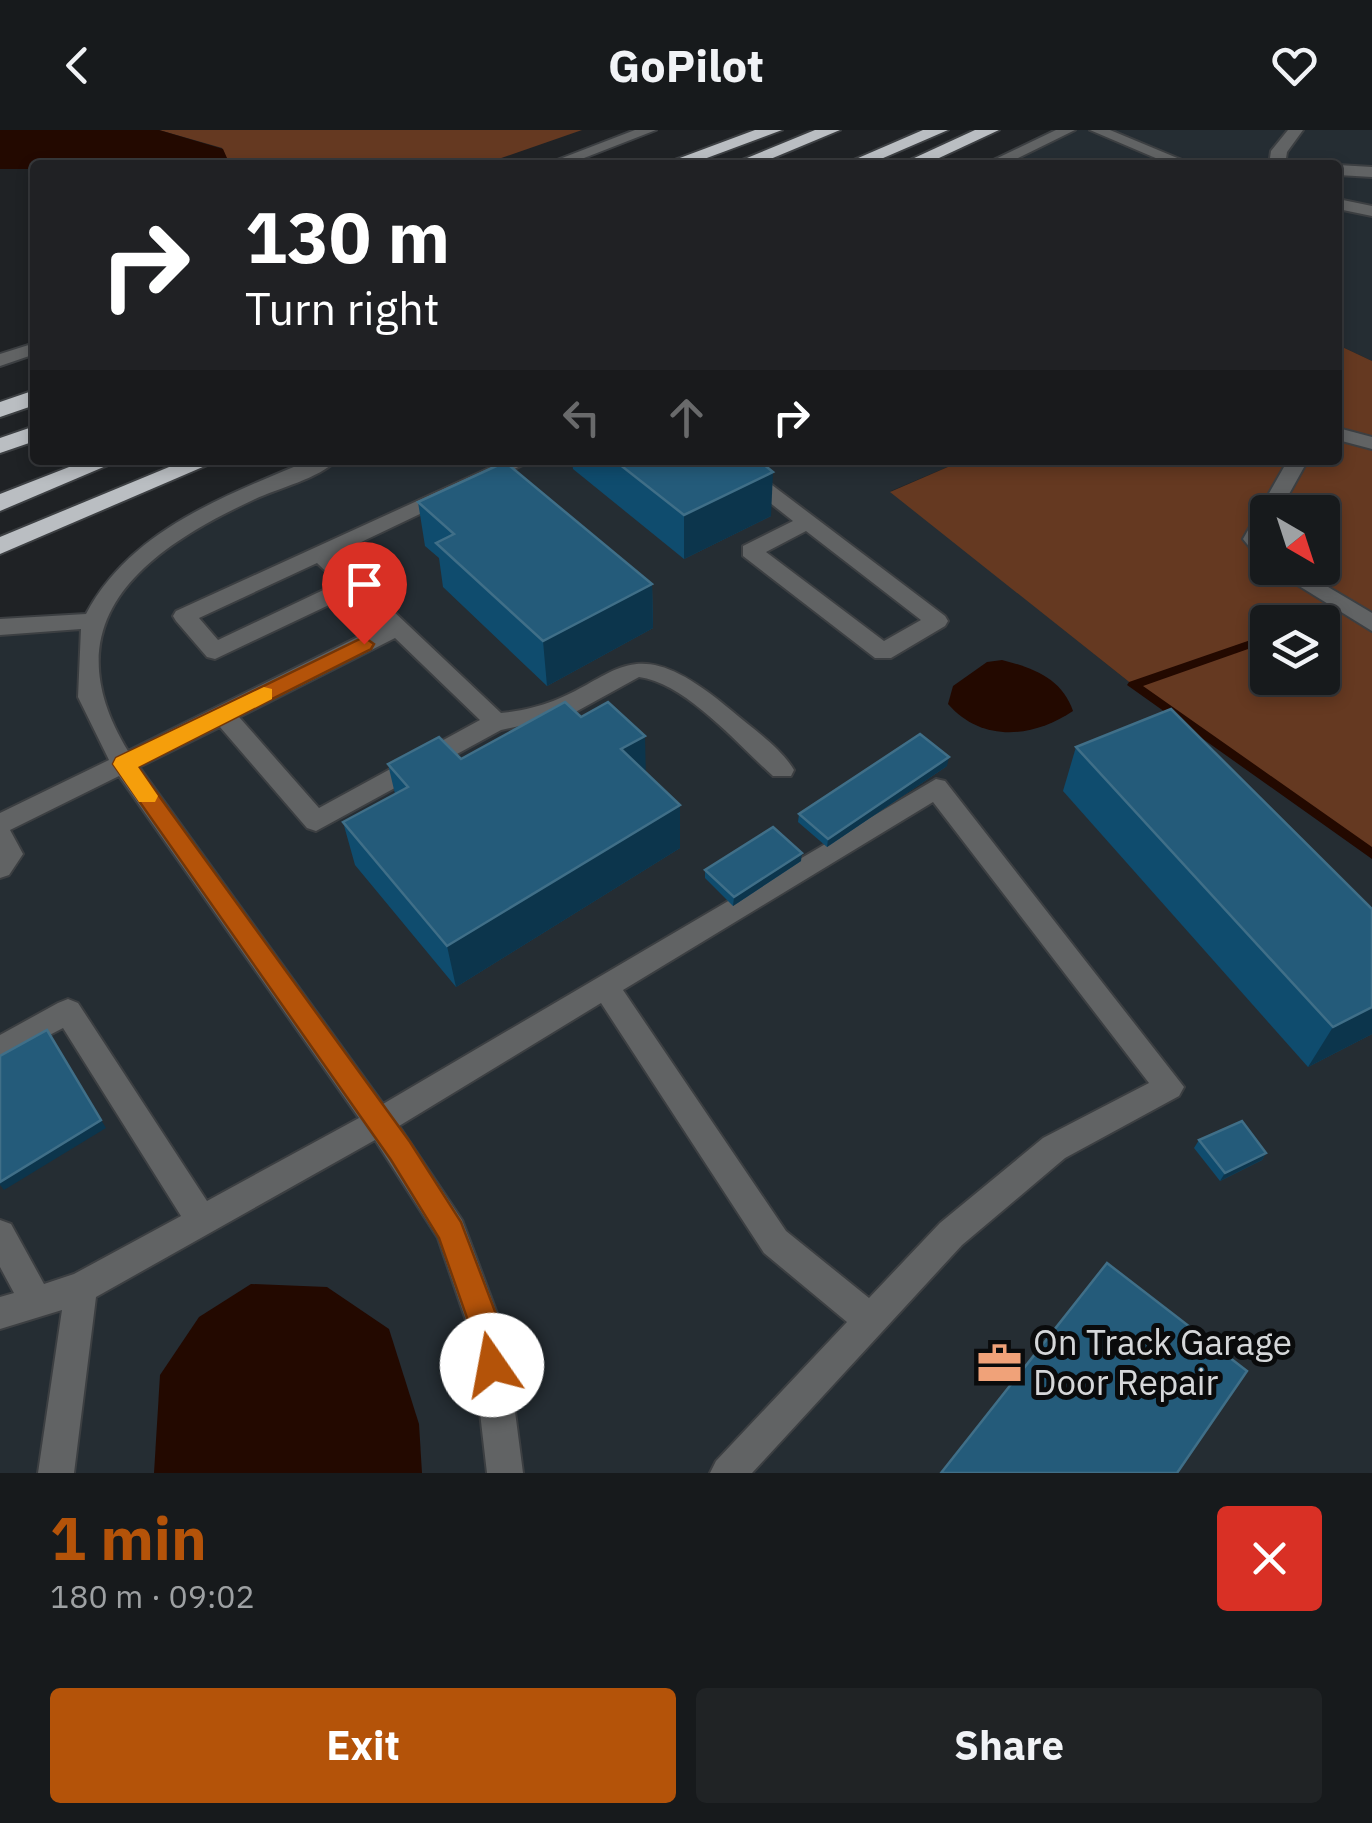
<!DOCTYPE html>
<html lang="en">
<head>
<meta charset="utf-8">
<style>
  :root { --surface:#171a1c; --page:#202325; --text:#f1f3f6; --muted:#9ea1a3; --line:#36383b; --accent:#b45309 }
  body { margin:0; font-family:"IBM Plex Sans",sans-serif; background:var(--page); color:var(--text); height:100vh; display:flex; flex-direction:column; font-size:38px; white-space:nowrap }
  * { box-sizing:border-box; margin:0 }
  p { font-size:32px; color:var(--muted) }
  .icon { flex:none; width:55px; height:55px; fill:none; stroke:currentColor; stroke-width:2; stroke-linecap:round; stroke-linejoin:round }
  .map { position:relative; height:1343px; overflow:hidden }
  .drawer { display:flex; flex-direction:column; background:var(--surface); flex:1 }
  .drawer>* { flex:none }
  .guide { position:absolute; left:30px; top:30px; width:1312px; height:305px; border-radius:10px; box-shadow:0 5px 15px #0003,0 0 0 2px var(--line); background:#202124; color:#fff; overflow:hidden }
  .needle { width:65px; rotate:141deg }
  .fabs { position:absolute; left:1250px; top:365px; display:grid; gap:20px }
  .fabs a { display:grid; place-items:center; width:90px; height:90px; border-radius:10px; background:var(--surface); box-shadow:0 5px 15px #0003,0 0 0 2px var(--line); font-size:50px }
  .pin { position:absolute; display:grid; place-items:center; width:85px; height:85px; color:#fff; margin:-102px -42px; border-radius:50% 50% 50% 0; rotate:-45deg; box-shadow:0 0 10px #0007 }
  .pin .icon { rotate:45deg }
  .me { position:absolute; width:110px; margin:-55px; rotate:348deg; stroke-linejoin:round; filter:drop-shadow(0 0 8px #0008) }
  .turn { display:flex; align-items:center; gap:35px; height:210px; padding:0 50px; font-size:45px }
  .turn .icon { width:130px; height:130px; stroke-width:2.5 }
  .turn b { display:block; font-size:70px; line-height:85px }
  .lanes { display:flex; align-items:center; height:95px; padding:0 50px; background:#0003; justify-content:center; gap:50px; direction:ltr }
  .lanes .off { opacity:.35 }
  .round { display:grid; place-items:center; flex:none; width:105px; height:105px; border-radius:10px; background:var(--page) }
  .overview { display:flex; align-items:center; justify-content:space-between; height:170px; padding:0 50px }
  h1 { font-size:60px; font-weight:700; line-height:75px; color:var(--accent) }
  .action { display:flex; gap:20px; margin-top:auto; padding:20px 50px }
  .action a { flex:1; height:115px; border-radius:10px; background:var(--accent); color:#fff; font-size:40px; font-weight:700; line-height:115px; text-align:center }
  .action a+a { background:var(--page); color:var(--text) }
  header { display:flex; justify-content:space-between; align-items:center; height:130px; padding:0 50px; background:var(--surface); font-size:45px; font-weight:700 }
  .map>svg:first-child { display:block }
</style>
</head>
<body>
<header><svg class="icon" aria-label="back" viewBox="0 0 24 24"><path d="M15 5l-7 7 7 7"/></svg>GoPilot<svg class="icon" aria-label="heart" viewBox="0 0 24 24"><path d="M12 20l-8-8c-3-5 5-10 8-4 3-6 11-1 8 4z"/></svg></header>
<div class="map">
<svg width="1372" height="1343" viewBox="0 0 1372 1343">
  <rect width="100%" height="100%" fill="#1f2225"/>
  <!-- built -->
  <g fill="#252d33">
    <polygon points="1068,0 1372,0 1372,231 1338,215 1338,35 991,35"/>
    <polygon points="327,330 964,330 891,361 1133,555 1372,724 1372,1343 0,1343 0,498 93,490 171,406"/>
  </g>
  <!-- green -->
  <g fill="#653921" fill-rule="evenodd">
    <polygon points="159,0 582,0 481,35 230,35 222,18"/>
    <path d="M1338,215l34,16v493l-239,-169 -243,-193 74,-32h374zM1268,382h54v56h-54zM1268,492h54v56h-54z"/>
  </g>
  <!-- water -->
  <g fill="#230900">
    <polygon points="0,0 159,0 223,19 230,35 35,35 35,39 0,39"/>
    <path d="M1002,530c32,8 60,19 71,51 -40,27 -91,32 -125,-7l5,-18 34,-24z"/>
    <polygon points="251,1154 327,1157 389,1199 419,1294 422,1343 154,1343 160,1245 199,1187"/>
  </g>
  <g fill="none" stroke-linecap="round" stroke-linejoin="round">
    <!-- stream -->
    <g fill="#230900" fill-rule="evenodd">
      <path d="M1335,480l6,4c-10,8 -24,9 -36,8l2,-3z"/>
      <polygon points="1268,504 1268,512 1143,556 1372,717 1372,729 1127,555 1129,552"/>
    </g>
    <defs>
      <g id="minor">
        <polygon points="635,0 656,0 566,35 544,35"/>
        <polygon points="1056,0 1075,0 1004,35 983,35"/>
        <polygon points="1090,0 1110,0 1194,35 1172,35"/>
        <polygon points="1288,0 1303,0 1287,22 1285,35 1269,35 1271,21"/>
        <polygon points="1338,35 1372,37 1372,47 1338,45"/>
        <polygon points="1338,69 1372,76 1372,86 1338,79"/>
        <polygon points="35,213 35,224 0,236 0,224"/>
        <polygon points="1338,298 1372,307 1372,319 1338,310"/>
        <path d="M310,330h27c-19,19 -59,28 -84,40 -110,51 -204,122 -125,251l254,-126 -32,-30 -135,64 -8,-2 -31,-36 -3,-5 3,-5 331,-151h26l-199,95 167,158c117,-11 111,-104 231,-2 20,17 49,37 62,59l-3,6h-18c-34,-30 -87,-93 -134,-99l-69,38 -69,15 -185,101 -9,-3 -87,-101 -81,40 244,337 553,-325 9,2 239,306 -5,9 -114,62 -103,87 -210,228h-42l6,-12 131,-139 -83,-69 -163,-250 -202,123 63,94 43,115 18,138h-36l-16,-138 -33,-97 -63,-98 -279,157 -22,176h-36l24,-163 -62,19v-32l14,-4 -14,-26v-47l11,4 33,60 30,-10 107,-58 -118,-188 -63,33v-26l58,-32 10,-4 10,4 129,198 152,-83 -240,-342 -109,54 13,24 -14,21 -9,3v-65l109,-53 -31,-63 3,-68 -81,6v-16l86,-5c45,-85 140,-118 224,-154zM317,433l21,20 -120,57 -19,-22zM395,508l85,82 -161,88 -80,-91zM933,672l216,281 -106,55 -103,85 -71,75 -83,-67 -163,-241z"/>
        <path d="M716,330h23l206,156 3,5 -3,5 -54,32h-16l-132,-102v-10l50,-25zM806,401l115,89 -37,21 -118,-89z"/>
        <polygon points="1288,330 1308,330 1279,382 1268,382 1268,432 1260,430 1243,409"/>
        <polygon points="1270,438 1296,438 1372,483 1372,501"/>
      </g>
      <g id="highway">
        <polygon points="755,0 782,0 688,35 661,35"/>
        <polygon points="815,0 840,0 756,35 730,35"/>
        <polygon points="923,0 948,0 867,35 842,35"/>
        <polygon points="975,0 999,0 924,35 899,35"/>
        <polygon points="35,260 35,275 0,287 0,272"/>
        <polygon points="35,296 35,311 0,323 0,308"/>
        <polygon points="87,330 120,330 0,381 0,364"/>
        <polygon points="186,330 219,330 0,424 0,407"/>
      </g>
    </defs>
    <!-- minor casing -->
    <use href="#minor" stroke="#3c3f42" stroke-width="4"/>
    <!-- highway casing -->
    <use href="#highway" stroke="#3c3f42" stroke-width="4"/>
    <!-- minor -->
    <use href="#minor" fill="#616364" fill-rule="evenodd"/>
    <!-- highway -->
    <use href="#highway" fill="#babec2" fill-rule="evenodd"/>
  </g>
  <!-- wall -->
  <g fill="#0f4c6e">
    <polygon points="572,330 758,330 771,386 684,429 573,339"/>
    <polygon points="418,372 652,454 653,498 547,556 443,457 439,428 425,416"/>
    <polygon points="581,587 646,643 680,718 456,857 355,735 343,692 395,664 388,634 461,629"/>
    <polygon points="1076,617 1372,904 1308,937 1063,661"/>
    <polygon points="947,636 827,717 798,692 799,684"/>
    <polygon points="801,731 733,776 705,748 705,740"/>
    <polygon points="1199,1010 1266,1023 1262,1030 1220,1051 1194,1018"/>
  </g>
  <!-- shaded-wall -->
  <g fill="#0c354c">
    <polygon points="773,342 771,386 684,429 684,385"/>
    <polygon points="652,454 653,498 547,556 543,511"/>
    <polygon points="645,606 646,650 621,619"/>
    <polygon points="949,627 947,636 827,717 828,709"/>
    <polygon points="680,675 680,718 456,857 447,816"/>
    <polygon points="802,723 801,731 733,776 734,767"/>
    <polygon points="1372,877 1372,904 1308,937 1333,897"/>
    <polygon points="47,900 106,998 4,1060 0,1055 0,1052"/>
    <polygon points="1266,1023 1262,1030 1220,1051 1225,1043"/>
  </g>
  <!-- building -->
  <g fill="#245b7a" stroke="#406f88" stroke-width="2.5">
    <polygon points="614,330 758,330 773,342 684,385"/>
    <polygon points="505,332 652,454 543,511 436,413 454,404 418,372"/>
    <polygon points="565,572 581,587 608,572 645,606 621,619 680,675 447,816 343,692 408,657 388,634 439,607 461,629"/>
    <polygon points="1171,579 1372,779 1372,877 1333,897 1076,617"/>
    <polygon points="920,604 949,627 828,709 799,684"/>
    <polygon points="773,697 802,723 734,767 705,740"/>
    <polygon points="47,900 101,990 0,1052 0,926"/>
    <polygon points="1242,991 1266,1023 1225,1043 1199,1010"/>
    <polygon points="1107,1133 1247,1241 1177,1343 941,1343"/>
  </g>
  <!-- route -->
  <polygon fill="#b45309" stroke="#753606" stroke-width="2.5" points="364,507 374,514 371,519 138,637 410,1012 461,1092 504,1205 508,1235 503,1246 492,1250 482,1246 473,1205 439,1108 391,1030 113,634 116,628"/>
  <!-- slow -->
  <polygon fill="#f59e0b" points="264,557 272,559 272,569 138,637 158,666 155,672 139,672 113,634 116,628"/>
  <!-- icons -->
  <defs>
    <symbol id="office-bare" viewBox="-9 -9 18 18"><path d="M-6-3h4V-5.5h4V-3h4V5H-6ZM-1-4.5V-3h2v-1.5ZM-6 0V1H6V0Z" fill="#f0a279" stroke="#0a0b0c" stroke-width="2.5" paint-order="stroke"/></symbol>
  </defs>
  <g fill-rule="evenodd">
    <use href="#office-bare" x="968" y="1202" width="63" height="63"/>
  </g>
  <g text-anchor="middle" stroke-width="10" stroke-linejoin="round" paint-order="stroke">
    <!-- near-poi labels -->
    <g font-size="35" fill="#d5d7d9" stroke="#0a0b0c" text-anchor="start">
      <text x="1033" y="1225">On Track Garage<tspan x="1033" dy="40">Door Repair</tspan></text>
    </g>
  </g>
</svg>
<div class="fabs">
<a><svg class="needle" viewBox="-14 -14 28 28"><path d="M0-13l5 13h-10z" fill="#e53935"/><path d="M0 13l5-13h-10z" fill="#9ea1a3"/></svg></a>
<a><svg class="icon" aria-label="layers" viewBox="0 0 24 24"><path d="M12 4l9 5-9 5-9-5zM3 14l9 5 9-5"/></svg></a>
</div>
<div class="pin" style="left:364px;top:514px;background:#d93025"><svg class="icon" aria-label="arrive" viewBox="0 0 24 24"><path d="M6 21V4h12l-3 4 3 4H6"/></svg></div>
<svg class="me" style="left:492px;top:1235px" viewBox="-20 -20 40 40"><circle r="19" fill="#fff"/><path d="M0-13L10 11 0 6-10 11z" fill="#b45309"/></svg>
<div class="guide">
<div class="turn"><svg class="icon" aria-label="right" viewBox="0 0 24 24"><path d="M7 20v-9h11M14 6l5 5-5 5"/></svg><div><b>130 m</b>Turn right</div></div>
<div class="lanes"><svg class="icon off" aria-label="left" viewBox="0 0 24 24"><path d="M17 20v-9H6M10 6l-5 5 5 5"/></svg><svg class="icon off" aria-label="ahead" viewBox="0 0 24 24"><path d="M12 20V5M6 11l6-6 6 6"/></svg><svg class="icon" aria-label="right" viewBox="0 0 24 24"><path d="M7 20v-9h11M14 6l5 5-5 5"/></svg></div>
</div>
</div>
<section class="drawer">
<div class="overview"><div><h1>1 min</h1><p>180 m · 09:02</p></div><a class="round" style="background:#d93025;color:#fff"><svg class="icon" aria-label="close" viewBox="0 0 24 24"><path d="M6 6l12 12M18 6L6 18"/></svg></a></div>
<div class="action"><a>Exit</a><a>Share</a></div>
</section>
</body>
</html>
